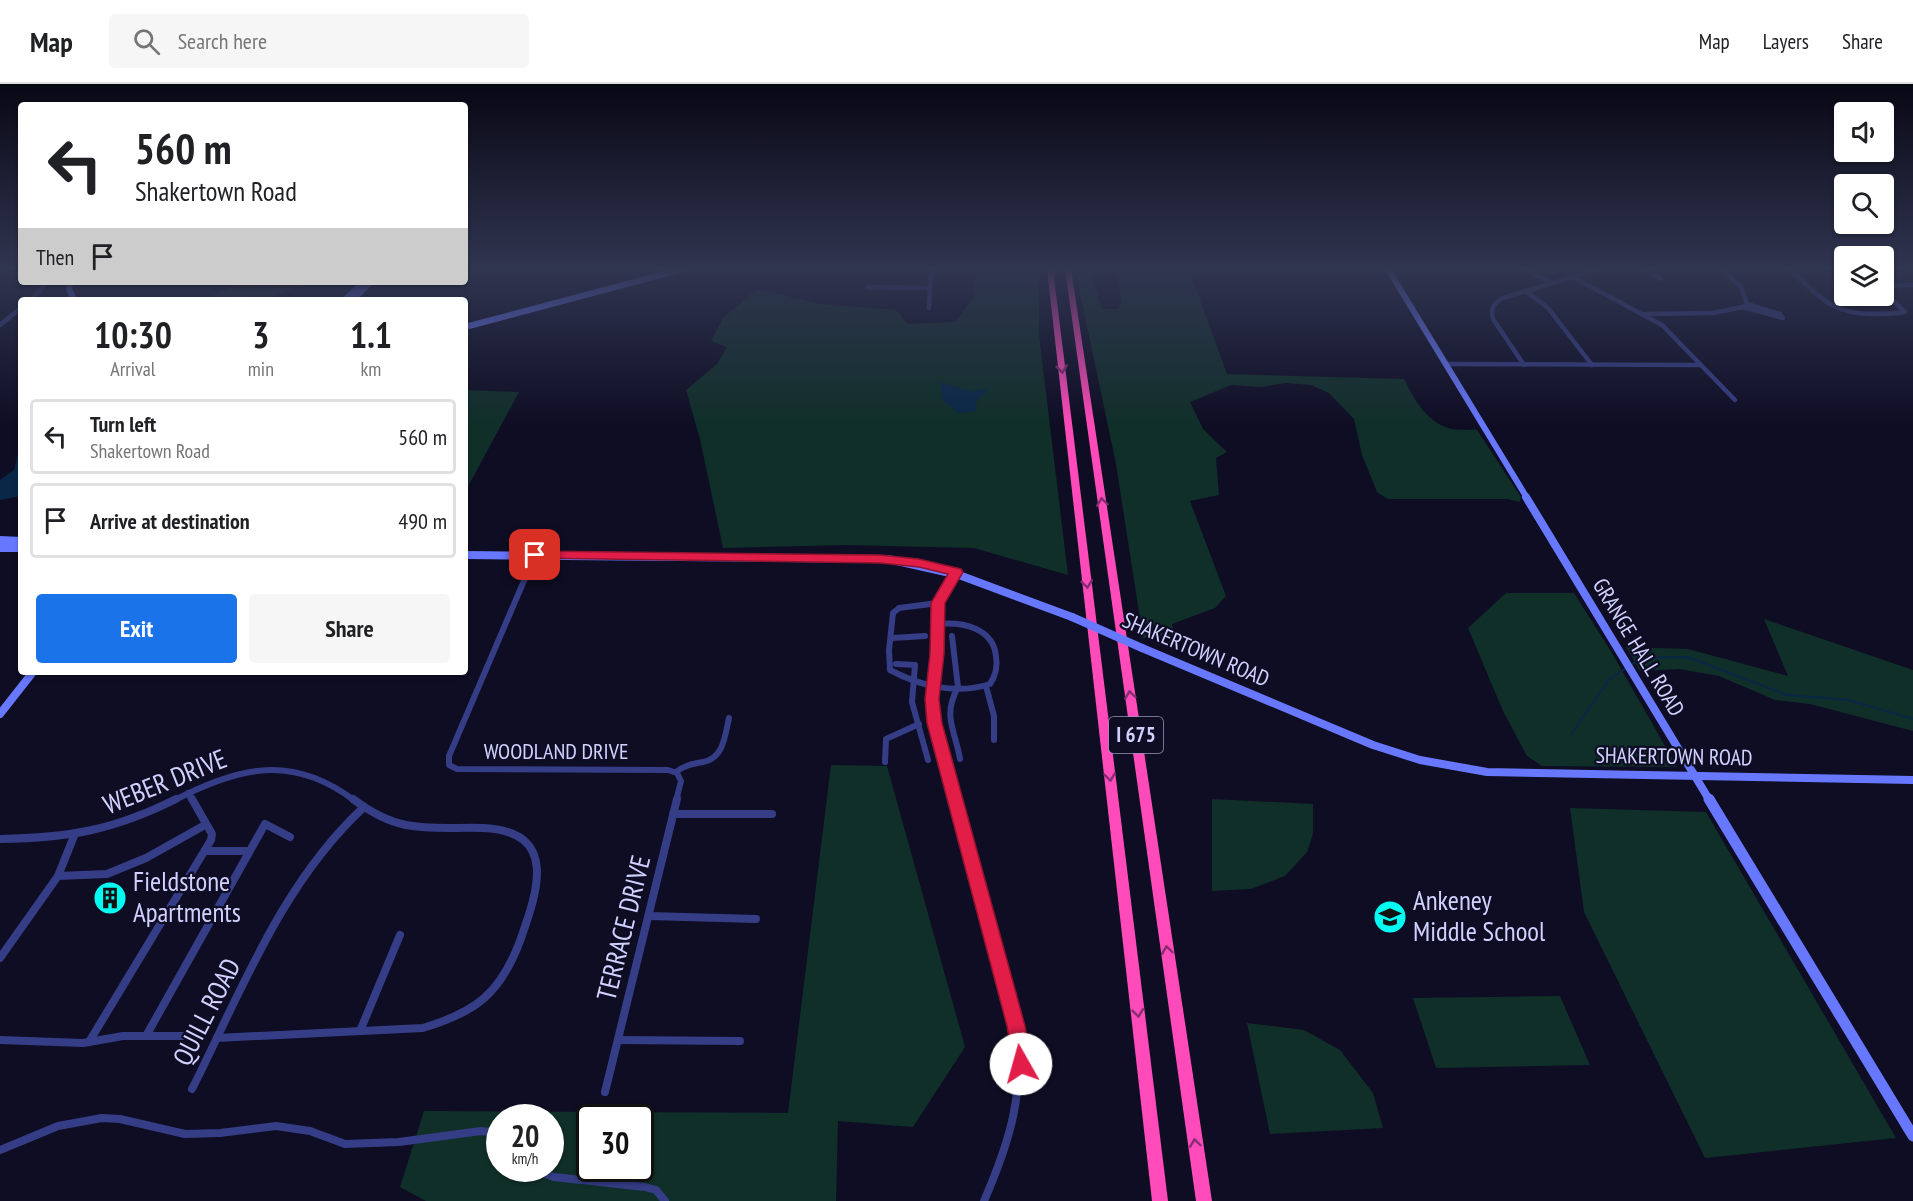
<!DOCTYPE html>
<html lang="en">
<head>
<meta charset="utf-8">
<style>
  :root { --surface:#fff; --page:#f6f6f6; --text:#202124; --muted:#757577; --line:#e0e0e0; --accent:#1a73e8 }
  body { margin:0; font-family:"PT Sans Narrow",sans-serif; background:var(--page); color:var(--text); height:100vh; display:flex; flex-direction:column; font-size:22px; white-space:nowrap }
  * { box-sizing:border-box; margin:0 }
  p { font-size:20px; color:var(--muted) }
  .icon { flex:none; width:33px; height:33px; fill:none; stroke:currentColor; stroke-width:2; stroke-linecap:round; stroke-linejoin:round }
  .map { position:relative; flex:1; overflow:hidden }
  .sheet { position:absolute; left:18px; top:213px; width:450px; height:378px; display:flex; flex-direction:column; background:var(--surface); border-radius:6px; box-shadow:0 2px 4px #0004 }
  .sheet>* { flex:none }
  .top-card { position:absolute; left:18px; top:18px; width:450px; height:183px; border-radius:6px; box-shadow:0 2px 4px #0004; background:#fff; color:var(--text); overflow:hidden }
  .controls { position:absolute; left:1834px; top:18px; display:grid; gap:12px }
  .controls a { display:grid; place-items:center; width:60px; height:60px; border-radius:6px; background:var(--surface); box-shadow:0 2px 4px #0004; font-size:30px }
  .speed { position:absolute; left:486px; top:1020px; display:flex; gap:12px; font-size:30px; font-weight:700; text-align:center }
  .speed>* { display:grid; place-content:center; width:78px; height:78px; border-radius:50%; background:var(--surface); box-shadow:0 2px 4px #0004; line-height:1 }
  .speed small { font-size:15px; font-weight:400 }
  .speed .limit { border:3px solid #111; border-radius:9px; background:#fff; color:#111 }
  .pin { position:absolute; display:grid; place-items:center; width:51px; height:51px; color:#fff; margin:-26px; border-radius:12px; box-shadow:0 3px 9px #0006 }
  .me { position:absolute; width:66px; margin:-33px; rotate:353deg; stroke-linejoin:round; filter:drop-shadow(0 0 4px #0008) }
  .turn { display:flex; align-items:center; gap:21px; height:126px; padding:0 18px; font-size:27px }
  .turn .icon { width:78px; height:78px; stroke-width:2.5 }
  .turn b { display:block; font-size:42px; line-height:51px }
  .then { display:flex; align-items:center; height:57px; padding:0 18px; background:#0003; gap:12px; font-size:22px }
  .eta { display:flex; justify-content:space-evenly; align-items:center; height:102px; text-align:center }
  .eta b { font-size:36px; font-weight:700; line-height:42px }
  .action { display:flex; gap:12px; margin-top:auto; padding:12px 18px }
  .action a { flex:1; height:69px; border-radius:6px; background:var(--accent); color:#fff; font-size:24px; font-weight:700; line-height:69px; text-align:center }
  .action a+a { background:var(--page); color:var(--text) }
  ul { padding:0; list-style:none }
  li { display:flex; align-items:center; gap:18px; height:75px; margin:0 12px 9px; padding:0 6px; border:3px solid var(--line); border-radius:6px }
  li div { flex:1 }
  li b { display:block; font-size:22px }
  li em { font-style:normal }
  header { display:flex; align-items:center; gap:36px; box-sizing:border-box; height:84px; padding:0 30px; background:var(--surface); border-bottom:2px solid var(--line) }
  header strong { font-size:28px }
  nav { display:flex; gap:33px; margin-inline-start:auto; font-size:21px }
  .search { width:420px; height:54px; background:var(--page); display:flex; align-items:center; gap:15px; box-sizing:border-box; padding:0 21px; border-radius:6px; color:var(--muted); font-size:22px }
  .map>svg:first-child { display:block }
</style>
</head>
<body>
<header>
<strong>Map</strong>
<div class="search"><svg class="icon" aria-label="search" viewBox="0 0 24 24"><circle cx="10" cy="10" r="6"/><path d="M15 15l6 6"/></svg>Search here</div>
<nav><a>Map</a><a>Layers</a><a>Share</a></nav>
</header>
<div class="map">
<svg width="1913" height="1117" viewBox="0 0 1913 1117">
  <rect width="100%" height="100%" fill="#0e0d24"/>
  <!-- green -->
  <g fill="#102f29" fill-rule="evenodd">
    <polygon points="975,185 1039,185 1039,251 1068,491 974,464 845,461 723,464 700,355 686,306 717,280 727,263 711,257 723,234 757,205 820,220 896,226 908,240 955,238 973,214"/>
    <path d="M1075,185h15l12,40h16l3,-7 -4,-33h69l12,25 29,80 177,5c10,20 21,41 44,49 9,3 21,1 29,2l44,67 -1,5 -13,-3h-119l-11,-7 -15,-37 -8,-36 -25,-26 -18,-8 -25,-2 -25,4 -30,-2 -41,17 13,27 24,23 -11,6 3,37 -29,6 36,95 -11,12 -43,16 4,15 -33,-1 -27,-174z"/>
    <polygon points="243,198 313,198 262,216 203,216"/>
    <polygon points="465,306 519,308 465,408"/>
    <polygon points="1506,509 1574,509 1612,569 1677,683 1542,682 1527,672 1503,627 1468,544"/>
    <polygon points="1764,535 1913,586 1913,647 1810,620 1775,616 1719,592 1679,585 1640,587 1626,563 1688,565 1788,592"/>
    <path d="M831,681l56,1 78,281 -52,80 -75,-6 -2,80h-410l-26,-14 24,-76 364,2zM500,1034h50v50h-50zM590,1034h50v50h-50z"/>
    <polygon points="1212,715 1313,720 1313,750 1307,768 1285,792 1251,805 1212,807"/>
    <polygon points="1570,724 1706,728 1896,1054 1705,1074 1584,828"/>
    <polygon points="1560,912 1590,981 1436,984 1413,914"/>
    <polygon points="1247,939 1304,946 1340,966 1373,1009 1383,1044 1270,1050"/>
  </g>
  <!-- water -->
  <g fill="#092847">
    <polygon points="940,298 969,307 989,305 977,316 975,327 958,329 943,316"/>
    <polygon points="21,357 21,412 0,416 0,396 14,386"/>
  </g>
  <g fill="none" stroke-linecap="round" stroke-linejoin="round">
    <!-- stream-far1 -->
    <polyline stroke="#092847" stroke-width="1.5" points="230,216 281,198"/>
    <!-- stream -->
    <g stroke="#092847" stroke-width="2">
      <polyline points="1631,581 1641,574 1688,573 1787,611 1849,616 1913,635"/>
      <polyline points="1571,650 1609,596 1626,584"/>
    </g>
    <!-- street-far2 -->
    <g stroke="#353d86" stroke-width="4.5">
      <polyline points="1525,185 1552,199"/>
      <polyline points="1642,185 1661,195"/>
      <path d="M1789,185c29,26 41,45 83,45 11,0 22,0 33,-2l-21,-20"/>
      <polyline points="1573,193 1662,241 1735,316"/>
      <polyline points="1884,202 1913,201"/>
      <polyline points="867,203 930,204"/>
      <polyline points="1526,207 1548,224 1592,281"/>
      <polyline points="31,216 47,198"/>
      <polyline points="1743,223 1783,234 1780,230 1747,220"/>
      <polyline points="929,224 931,185"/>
      <polyline points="1645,230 1713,229 1743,223 1747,220 1741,203 1722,185"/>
      <polyline points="0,241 21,224"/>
      <polyline points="1446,280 1700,281"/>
      <path d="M1524,281l-31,-46c-3,-11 1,-16 10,-21l96,-29"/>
    </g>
    <!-- street-far1 -->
    <g stroke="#353d86" stroke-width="6">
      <polyline points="535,471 449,672 449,681 457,685 668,686 677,689 681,697 676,717"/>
      <polyline points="956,489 938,519 933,627 957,717"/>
      <path d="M938,519l-39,5 -6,5 -4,37 1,20c30,16 66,25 100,14 6,-9 8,-17 6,-28 -3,-28 -33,-34 -57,-32"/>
      <polyline points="952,552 958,603"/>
      <polyline points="892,554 925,552"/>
      <polyline points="896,580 915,581 912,618 928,676"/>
      <polyline points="986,602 994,632 994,656"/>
      <path d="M958,603c-16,30 -3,42 2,72"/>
      <polyline points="885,678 886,655 919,640"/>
      <path d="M676,688c9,-7 17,-8 27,-10 21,-4 22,-27 26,-44"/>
      <polyline points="188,709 192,717"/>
      <path d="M173,717c65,-34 119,-48 182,0"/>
    </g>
    <!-- street -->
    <g stroke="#353d86" stroke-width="8">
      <path d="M956,715l60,228c9,66 -6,114 -32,174"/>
      <polyline points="673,730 772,730"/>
      <path d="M0,755c69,-1 114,-9 176,-40"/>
      <polyline points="205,767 249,767"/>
      <polyline points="58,792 107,790 146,774 205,741"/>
      <polyline points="649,832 756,835"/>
      <polyline points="0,874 58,792 74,752"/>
      <polyline points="360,947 400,851"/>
      <polyline points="146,952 265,740 290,753"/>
      <path d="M217,954l206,-10c53,-16 77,-34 97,-87 17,-48 40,-110 -37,-113 -25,-1 -51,2 -77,-3 -20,-4 -37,-14 -53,-26"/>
      <polyline points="0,956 83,959 123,952 184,952"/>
      <polyline points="618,956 740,957"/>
      <polyline points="89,958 211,756 212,750 192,715"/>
      <path d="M192,1005c49,-97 90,-206 171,-281"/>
      <polyline points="605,1008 677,715"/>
      <polyline points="0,1066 58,1042 102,1034 120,1035 185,1050 220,1049 276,1042 310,1047 345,1060 399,1058 481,1047 500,1049"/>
      <polyline points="539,1084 543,1089 554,1093 645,1103 656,1106 665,1117"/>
    </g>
    <!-- secondary-far2 -->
    <g stroke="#6778ff" stroke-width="6">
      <polyline points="1388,185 1527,414"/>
      <polyline points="70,198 69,205 74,216"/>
      <polyline points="345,216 364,198"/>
      <polyline points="353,216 371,198"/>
      <polyline points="465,243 683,185"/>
    </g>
    <!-- secondary-far1 -->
    <g stroke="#6778ff" stroke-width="8">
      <polyline points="1526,413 1710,717"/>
      <polyline points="0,456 21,457"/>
      <polyline points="0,464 21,464"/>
      <polyline points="465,471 888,475 959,491 1072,533"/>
      <polyline points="1142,564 1373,661 1420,676 1487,688 1913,696"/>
      <polyline points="0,630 33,588"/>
    </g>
    <!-- secondary -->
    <polyline stroke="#6778ff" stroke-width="11" points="1709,715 1913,1052"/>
    <!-- highway -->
    <g fill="#ff4bba" fill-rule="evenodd">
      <polygon points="1047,185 1053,185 1168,1117 1152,1117"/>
      <polygon points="1065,185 1071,185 1212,1117 1196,1117"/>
    </g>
    <!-- secondary-bridge -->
    <polyline stroke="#6778ff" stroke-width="8" points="1072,533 1142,564"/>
  </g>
  <!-- one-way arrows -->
  <defs><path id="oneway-chevron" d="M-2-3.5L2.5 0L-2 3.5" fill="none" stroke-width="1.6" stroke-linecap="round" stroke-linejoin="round" transform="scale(1.5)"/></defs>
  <g stroke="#862c6f">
    <use href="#oneway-chevron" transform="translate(1062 285) rotate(83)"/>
    <use href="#oneway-chevron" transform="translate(1102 418) rotate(-98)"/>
    <use href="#oneway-chevron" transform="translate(1087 500) rotate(83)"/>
    <use href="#oneway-chevron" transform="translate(1130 611) rotate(-98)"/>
    <use href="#oneway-chevron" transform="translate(1110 693) rotate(83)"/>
    <use href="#oneway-chevron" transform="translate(1167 866) rotate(-98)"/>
    <use href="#oneway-chevron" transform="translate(1138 929) rotate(83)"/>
    <use href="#oneway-chevron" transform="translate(1195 1059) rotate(-98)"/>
  </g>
  <!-- sky -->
  <linearGradient id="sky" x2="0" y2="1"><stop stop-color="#080714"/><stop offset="0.54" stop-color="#303550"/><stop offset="1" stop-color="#303550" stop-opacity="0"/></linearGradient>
  <rect width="1913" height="342" fill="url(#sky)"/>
  <!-- route -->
  <polygon fill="#e11d48" stroke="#92132f" stroke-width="1.5" points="535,467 880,471 919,475 961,485 963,488 945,519 944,570 939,615 942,639 1025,942 1031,980 1028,987 1021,990 1014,987 1007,942 927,639 925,615 930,570 931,519 948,490 919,483 880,479 530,474 529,471 530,468"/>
  <!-- icons -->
  <defs>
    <symbol id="building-disc" viewBox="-11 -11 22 22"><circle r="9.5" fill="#00fbf2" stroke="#0e0d24"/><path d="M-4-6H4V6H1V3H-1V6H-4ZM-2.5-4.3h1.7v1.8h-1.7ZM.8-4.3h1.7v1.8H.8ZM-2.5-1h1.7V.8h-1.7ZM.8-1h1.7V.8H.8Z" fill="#111"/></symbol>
    <symbol id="school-disc" viewBox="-11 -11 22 22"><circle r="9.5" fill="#00fbf2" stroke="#0e0d24"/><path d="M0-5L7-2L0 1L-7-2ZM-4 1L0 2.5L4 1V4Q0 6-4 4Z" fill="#111"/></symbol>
  </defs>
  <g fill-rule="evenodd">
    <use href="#building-disc" x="91" y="795" width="38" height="38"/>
    <use href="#school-disc" x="1371" y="814" width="38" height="38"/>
  </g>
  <g text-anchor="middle" stroke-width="4.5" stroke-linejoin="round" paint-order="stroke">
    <!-- shield labels -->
    <rect fill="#0e0d24" stroke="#9696bd" stroke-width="1.5" x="1109" y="633" width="54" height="36" rx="4.5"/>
    <g font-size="21" font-weight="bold" fill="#d0d1ff">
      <text x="1136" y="658">I 675</text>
    </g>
    <!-- street labels -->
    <g font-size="22" fill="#d0d1ff" stroke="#0e0d24">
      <text transform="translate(1639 563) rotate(59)" y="8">GRANGE HALL ROAD</text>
      <text transform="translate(1196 565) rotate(23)" y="8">SHAKERTOWN ROAD</text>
      <text x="556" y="675">WOODLAND DRIVE</text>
      <text transform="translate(1674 672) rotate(1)" y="8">SHAKERTOWN ROAD</text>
    </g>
    <!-- near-street labels -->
    <g font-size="27" fill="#d0d1ff" stroke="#0e0d24">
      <text transform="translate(165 698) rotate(-22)" y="9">WEBER DRIVE</text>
      <text transform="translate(624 844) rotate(-76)" y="9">TERRACE DRIVE</text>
      <text transform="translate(207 928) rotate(-63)" y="9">QUILL ROAD</text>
    </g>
    <!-- near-poi labels -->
    <g font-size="27" fill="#d0d1ff" stroke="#0e0d24" text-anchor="start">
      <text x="133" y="807">Fieldstone<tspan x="133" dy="31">Apartments</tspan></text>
      <text x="1413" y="826">Ankeney<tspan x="1413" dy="31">Middle School</tspan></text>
    </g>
  </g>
</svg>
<div class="controls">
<a><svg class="icon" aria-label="sound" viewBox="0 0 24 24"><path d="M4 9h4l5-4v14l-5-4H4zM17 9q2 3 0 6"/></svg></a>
<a><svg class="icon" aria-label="search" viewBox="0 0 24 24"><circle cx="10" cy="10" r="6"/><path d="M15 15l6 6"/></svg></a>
<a><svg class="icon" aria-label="layers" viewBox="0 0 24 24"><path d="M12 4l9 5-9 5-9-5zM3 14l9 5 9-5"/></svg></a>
</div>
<div class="speed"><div>20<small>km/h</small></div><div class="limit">30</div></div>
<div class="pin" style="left:535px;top:471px;background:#d93025"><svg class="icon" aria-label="arrive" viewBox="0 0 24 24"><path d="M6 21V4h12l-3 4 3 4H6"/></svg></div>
<svg class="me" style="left:1021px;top:980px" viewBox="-20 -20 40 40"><circle r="19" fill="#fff"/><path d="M0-13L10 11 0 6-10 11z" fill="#e11d48"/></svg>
<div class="top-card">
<div class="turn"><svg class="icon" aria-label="left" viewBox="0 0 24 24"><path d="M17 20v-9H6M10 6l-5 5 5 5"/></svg><div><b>560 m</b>Shakertown Road</div></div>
<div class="then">Then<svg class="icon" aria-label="arrive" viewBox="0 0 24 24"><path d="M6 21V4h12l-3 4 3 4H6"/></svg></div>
</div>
<section class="sheet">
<div class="eta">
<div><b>10:30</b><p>Arrival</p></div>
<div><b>3</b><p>min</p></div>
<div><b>1.1</b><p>km</p></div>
</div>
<ul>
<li><svg class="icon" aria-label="left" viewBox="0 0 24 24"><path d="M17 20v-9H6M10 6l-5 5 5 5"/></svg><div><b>Turn left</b><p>Shakertown Road</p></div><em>560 m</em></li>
<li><svg class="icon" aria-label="arrive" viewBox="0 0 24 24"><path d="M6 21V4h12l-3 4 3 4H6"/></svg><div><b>Arrive at destination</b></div><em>490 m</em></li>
</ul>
<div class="action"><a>Exit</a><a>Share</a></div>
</section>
</div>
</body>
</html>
